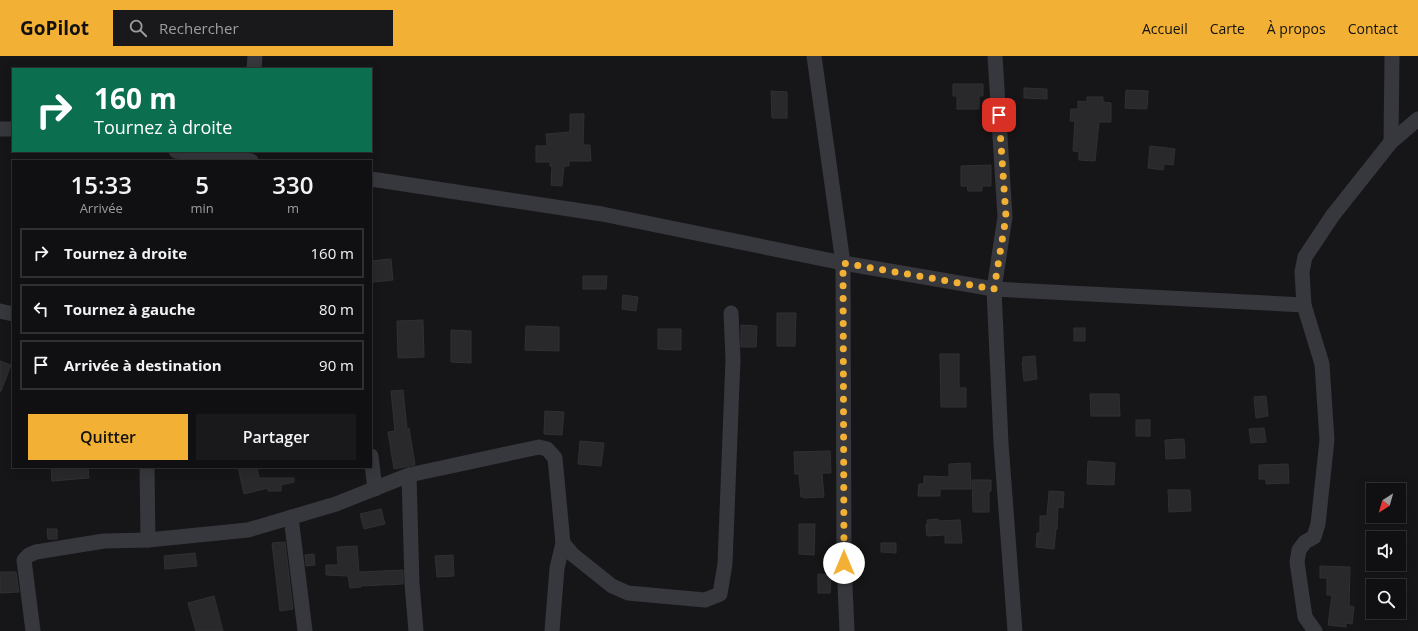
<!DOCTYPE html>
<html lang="fr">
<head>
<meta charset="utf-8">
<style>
  :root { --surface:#101012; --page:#19191b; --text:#f1f3f6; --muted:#9c9d9f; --line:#303032; --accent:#f2b134 }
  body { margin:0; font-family:"Open Sans",sans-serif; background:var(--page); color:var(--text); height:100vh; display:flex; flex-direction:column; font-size:15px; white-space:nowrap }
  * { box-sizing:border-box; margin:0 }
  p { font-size:13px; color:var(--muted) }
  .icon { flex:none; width:22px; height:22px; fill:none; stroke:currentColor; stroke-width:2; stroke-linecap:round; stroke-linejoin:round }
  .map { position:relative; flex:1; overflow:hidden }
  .drawer { position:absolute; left:12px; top:104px; width:360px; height:308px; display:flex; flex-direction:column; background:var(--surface); border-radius:0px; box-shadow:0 2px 10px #0003,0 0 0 1px var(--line) }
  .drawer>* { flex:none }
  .top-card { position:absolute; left:12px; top:12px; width:360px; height:84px; border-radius:0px; box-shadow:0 2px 10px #0003,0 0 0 1px var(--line); background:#0b6e4f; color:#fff; overflow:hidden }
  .needle { width:26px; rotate:217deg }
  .controls { position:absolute; left:1366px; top:427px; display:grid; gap:8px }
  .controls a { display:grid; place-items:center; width:40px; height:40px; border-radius:0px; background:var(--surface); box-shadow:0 2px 10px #0003,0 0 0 1px var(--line); font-size:20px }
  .pin { position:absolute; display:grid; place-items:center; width:34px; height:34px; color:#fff; margin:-17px; border-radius:8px; box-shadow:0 2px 6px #0006 }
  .me { position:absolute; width:44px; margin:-22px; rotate:0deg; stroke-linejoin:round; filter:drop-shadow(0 0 3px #0008) }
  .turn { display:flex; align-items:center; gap:14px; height:84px; padding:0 16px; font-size:18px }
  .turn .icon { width:52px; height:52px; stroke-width:2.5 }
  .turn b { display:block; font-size:28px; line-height:34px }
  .eta { display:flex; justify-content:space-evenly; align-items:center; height:68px; text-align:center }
  .eta b { font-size:24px; font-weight:600; line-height:28px }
  .button { display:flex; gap:8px; margin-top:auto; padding:8px 16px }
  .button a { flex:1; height:46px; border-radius:0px; background:var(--accent); color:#111; font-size:16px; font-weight:600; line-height:46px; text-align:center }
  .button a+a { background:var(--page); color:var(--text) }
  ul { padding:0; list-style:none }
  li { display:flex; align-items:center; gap:12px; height:50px; margin:0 8px 6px; padding:0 8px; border:2px solid var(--line); border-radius:0px }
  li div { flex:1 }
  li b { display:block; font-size:15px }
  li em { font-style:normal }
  header { display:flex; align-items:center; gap:24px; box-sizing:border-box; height:56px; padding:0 20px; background:var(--accent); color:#111 }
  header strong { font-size:19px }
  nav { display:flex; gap:22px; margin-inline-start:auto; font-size:14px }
  .search { width:280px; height:36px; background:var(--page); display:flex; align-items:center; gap:10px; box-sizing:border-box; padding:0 14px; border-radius:0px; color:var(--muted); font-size:15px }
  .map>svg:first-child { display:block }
</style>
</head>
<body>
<header>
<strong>GoPilot</strong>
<div class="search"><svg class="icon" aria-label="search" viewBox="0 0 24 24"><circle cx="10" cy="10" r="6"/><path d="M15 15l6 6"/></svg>Rechercher</div>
<nav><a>Accueil</a><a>Carte</a><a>À propos</a><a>Contact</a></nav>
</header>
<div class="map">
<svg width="1418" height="575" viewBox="0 0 1418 575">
  <rect width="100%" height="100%" fill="#161618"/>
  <!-- building -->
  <g fill="#29292c" stroke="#303034">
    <polygon points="953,28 983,28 983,40 979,40 979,53 957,53 957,40 953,40"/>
    <polygon points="1024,32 1047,33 1047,43 1024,42"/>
    <polygon points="1126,34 1148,35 1147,53 1125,52"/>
    <polygon points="771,35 787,36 787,62 772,62"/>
    <polygon points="1087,41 1103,41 1103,46 1111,47 1111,66 1099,66 1095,105 1079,104 1079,96 1073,95 1075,65 1070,65 1071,53 1078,53 1078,45 1087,46"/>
    <polygon points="570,58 584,58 583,89 590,89 591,105 569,105 569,110 564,110 562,130 551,129 552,110 550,110 550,106 536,106 536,90 547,90 546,78 570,76"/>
    <polygon points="1150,90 1175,93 1173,109 1164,108 1163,114 1148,112"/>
    <polygon points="991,109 991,130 982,130 982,135 968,135 967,130 961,130 961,110"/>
    <polygon points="391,203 393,224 373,226 371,205"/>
    <polygon points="583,220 607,220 606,233 583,233"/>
    <polygon points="623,239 638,241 636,255 622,253"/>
    <polygon points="777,257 796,257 795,290 777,290"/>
    <polygon points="423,264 424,301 398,302 397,265"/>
    <polygon points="741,269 757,270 756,291 741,291"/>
    <polygon points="526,270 559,271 559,295 525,294"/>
    <rect x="1074" y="272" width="11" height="13"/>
    <polygon points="658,273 681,273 681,294 658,293"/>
    <polygon points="451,274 471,275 471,307 451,306"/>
    <polygon points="940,298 959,298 959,332 966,332 966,351 941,351"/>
    <polygon points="1035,300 1037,323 1024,325 1022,306 1023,306 1023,301"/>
    <polygon points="0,305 11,309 1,335 0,335"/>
    <polygon points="403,334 407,373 409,372 415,409 394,413 388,376 395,375 391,335"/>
    <polygon points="1090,338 1119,338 1120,360 1091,360"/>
    <polygon points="1266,340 1268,360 1256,362 1254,341"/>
    <polygon points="545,355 564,356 562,379 544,378"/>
    <rect x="1136" y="364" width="14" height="16"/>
    <polygon points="1264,372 1266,386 1251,387 1249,373"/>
    <polygon points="1184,383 1185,402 1166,403 1165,384"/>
    <polygon points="580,385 604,387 601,410 578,408"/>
    <polygon points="830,395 831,417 822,417 824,441 804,442 804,441 801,441 799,418 795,418 794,396"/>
    <polygon points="1088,405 1115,407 1114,429 1087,428"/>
    <polygon points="970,407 971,433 940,433 940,440 918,440 919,428 924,428 924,420 949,421 949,408"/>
    <polygon points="1288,408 1289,427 1266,428 1266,423 1259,423 1259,409"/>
    <polygon points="51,411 88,411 89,422 52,425"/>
    <polygon points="238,411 257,411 259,422 294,422 294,426 281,429 281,435 268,435 268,432 244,438"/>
    <polygon points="972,424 991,424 991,435 989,435 989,456 973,456"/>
    <polygon points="1168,434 1190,434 1191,455 1169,456"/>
    <polygon points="1049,435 1064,436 1063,452 1058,451 1057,473 1056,473 1054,493 1036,491 1037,477 1040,477 1040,460 1047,460"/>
    <polygon points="381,453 385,468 364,473 360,458"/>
    <polygon points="938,463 938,465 960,464 962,487 945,487 945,479 927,480 926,468 928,468 927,464"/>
    <polygon points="799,468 815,468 814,499 799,498"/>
    <polygon points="47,473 57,473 57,483 48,483"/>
    <polygon points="285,486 293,553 280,555 272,487"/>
    <polygon points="881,487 896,487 896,497 881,496"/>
    <polygon points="357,490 359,516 403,514 403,528 360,530 361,531 350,532 348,520 326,519 326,509 338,509 337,491"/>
    <polygon points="195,497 197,510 165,513 164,500"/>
    <polygon points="314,498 315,509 306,510 305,499"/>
    <polygon points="453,499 454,520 437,521 435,500"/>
    <polygon points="1320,510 1350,511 1349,550 1354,551 1352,568 1346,567 1346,571 1328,569 1332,539 1327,539 1327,522 1320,522"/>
    <polygon points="0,516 16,516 19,536 0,537"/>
    <polygon points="818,518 831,519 830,537 818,537"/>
    <polygon points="214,540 223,575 196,575 188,547"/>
  </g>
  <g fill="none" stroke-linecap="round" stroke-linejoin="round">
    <!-- minor -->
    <g stroke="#37383d" stroke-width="15">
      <polyline points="814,0 843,207 844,507 847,575"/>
      <polyline points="995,0 1005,161 994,233 1001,387 1015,575"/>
      <polyline points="254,13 255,0"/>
      <polyline points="0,73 13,73"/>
      <polyline points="1391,86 1392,0"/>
      <polyline points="176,95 251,105"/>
      <polyline points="371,123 602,158 843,207 994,233 1304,249"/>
      <polyline points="0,255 13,258"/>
      <polyline points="371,400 375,433"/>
      <polyline points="147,411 148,484"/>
      <polyline points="409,419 412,528 416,575"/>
      <polyline points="291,461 305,575"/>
      <polyline points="33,575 24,504 29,499 36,496 104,485 148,484 248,474 336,448 409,419 539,391 547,393 555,402 563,487 572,498 612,530 628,537 705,544 720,538 725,508 733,303 731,257"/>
      <polyline points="552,575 557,512 563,487"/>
      <polyline points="1315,575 1305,561 1297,506 1299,494 1305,486 1314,481 1318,468 1327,384 1322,308 1304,249 1302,216 1305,201 1333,159 1391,86 1418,63"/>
    </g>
  </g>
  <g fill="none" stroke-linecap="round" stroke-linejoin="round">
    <!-- route -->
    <polyline stroke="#f2b134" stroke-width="7" stroke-dasharray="0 12.6" points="844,507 843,207 994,233 1006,161 999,59"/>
  </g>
</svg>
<div class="controls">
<a><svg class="needle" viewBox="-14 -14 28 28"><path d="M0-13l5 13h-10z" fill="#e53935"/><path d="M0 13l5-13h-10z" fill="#9c9d9f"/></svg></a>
<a><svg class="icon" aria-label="sound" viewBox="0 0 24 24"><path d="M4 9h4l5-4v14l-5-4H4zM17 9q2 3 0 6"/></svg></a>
<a><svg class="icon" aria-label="search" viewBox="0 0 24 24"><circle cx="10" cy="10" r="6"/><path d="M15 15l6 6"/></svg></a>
</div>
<div class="pin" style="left:999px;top:59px;background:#d93025"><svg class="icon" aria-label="arrive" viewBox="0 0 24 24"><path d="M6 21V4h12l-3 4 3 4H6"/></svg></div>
<svg class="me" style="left:844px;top:507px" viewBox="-20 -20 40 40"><circle r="19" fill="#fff"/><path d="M0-13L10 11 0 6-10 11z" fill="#f2b134"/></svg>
<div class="top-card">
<div class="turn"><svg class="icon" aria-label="right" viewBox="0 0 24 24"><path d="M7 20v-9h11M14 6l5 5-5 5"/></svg><div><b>160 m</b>Tournez à droite</div></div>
</div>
<section class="drawer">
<div class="eta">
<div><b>15:33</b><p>Arrivée</p></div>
<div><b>5</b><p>min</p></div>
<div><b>330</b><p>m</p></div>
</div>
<ul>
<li><svg class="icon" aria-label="right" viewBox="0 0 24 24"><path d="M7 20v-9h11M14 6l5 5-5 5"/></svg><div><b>Tournez à droite</b></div><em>160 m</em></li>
<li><svg class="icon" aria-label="left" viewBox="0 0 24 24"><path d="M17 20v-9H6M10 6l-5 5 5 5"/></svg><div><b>Tournez à gauche</b></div><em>80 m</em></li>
<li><svg class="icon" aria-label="arrive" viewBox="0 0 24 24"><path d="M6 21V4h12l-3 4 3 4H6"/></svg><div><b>Arrivée à destination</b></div><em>90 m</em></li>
</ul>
<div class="button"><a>Quitter</a><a>Partager</a></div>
</section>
</div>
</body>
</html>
